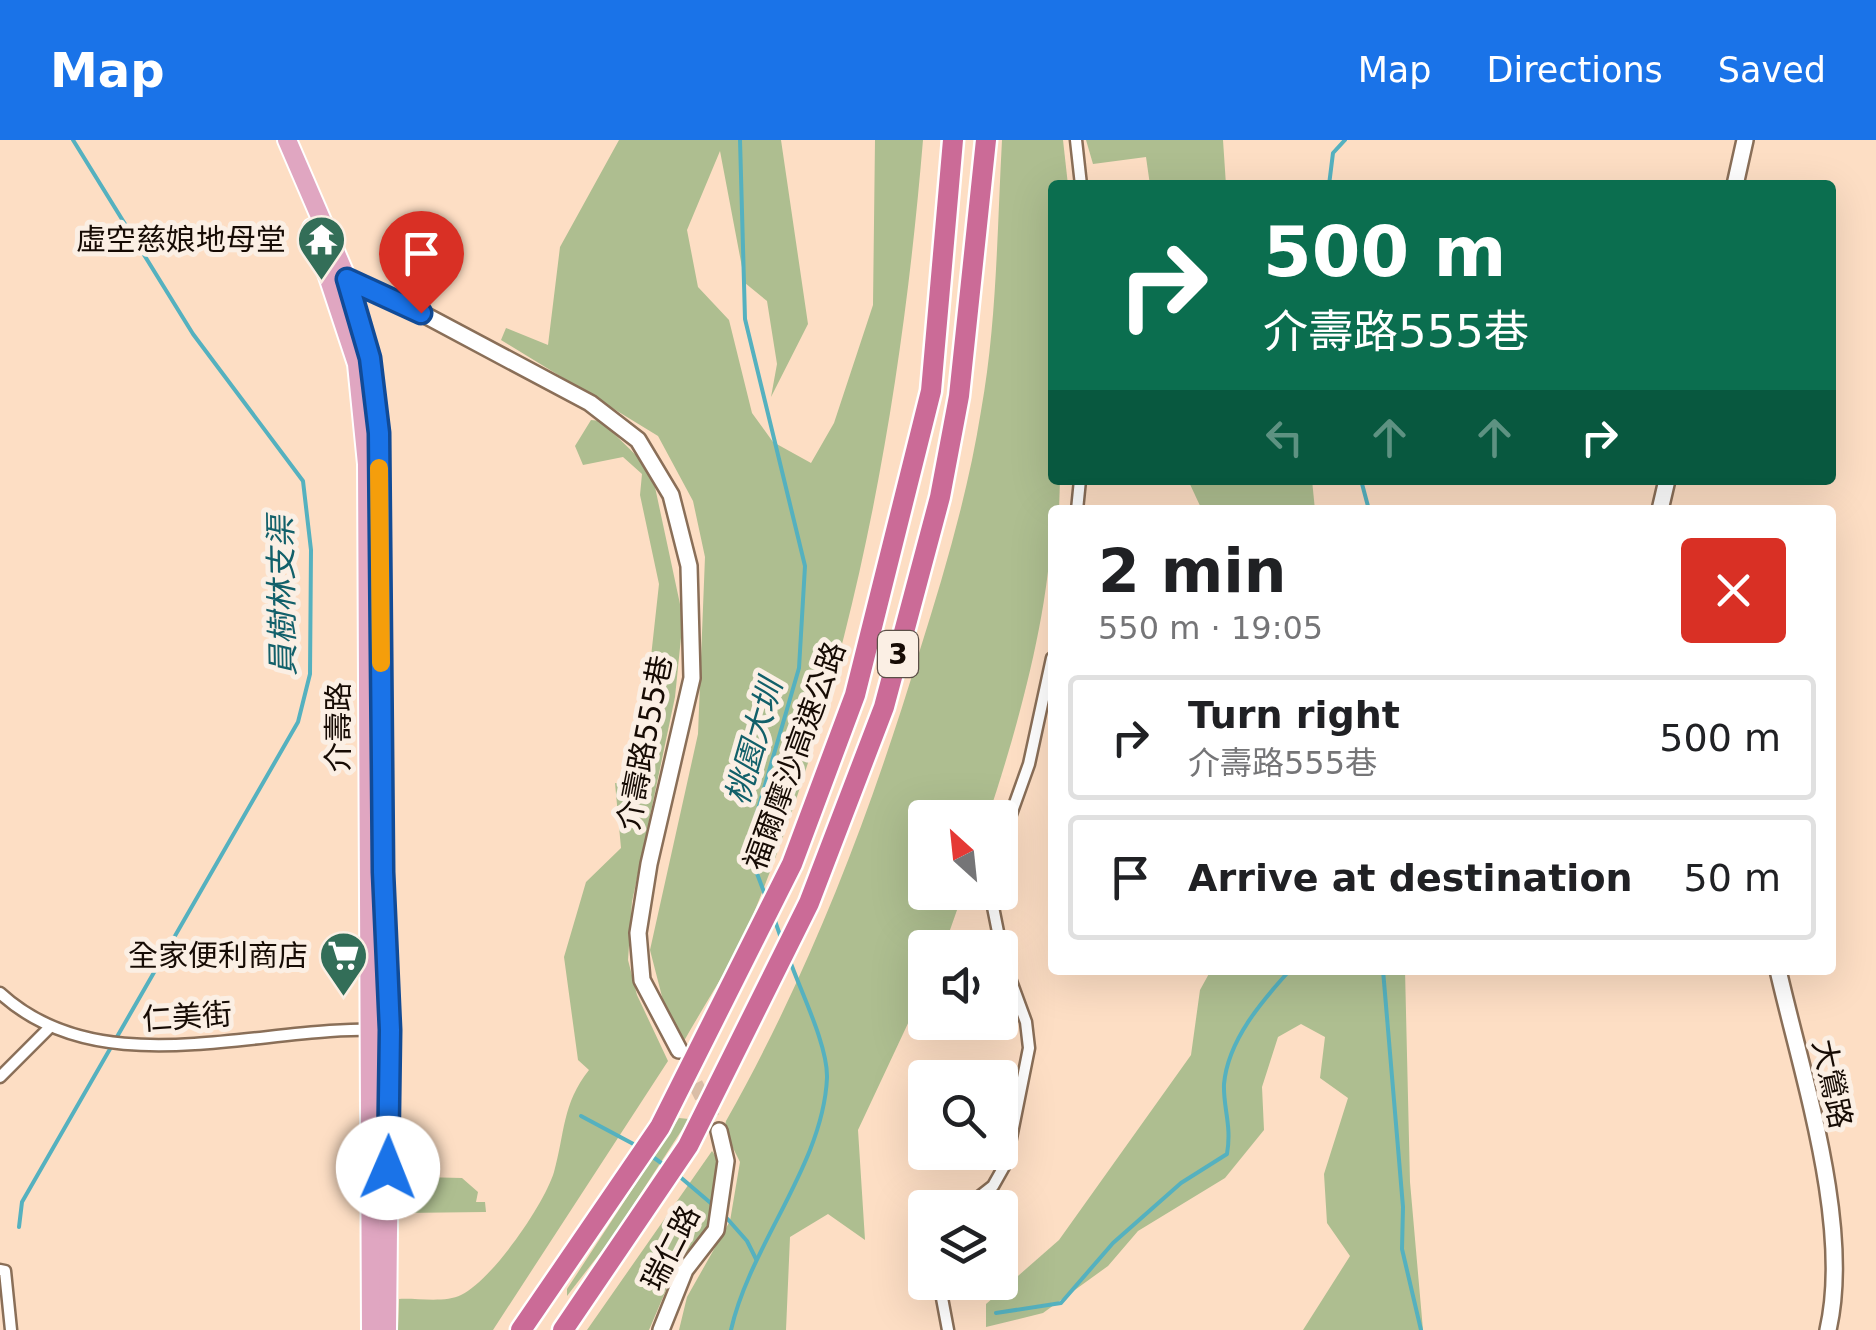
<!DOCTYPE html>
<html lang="en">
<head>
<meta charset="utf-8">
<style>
  :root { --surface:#fff; --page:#f2f2f2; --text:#202124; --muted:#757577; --line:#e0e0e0; --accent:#1a73e8 }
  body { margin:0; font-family:"DejaVu Sans","Noto Sans TC",sans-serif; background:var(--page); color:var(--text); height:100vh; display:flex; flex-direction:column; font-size:38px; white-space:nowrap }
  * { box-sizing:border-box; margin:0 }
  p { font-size:32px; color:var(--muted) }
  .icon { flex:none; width:55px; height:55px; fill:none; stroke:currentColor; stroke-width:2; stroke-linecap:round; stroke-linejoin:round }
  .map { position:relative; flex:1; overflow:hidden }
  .panel { position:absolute; left:1048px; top:365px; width:788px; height:470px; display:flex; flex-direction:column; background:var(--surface); border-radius:10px; box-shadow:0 10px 40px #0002 }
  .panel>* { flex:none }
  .guide { position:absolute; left:1048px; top:40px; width:788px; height:305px; border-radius:10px; box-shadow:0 10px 40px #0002; background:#0b6e4f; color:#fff; overflow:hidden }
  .needle { width:65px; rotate:333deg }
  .tools { position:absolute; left:908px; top:660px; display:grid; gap:20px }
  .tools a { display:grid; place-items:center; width:110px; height:110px; border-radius:10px; background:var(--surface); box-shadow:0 10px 40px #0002; font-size:50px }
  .pin { position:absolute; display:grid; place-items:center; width:85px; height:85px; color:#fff; margin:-102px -42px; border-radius:50% 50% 50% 0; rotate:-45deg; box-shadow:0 0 10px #0007 }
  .pin .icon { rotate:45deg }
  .me { position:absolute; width:110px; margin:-55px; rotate:1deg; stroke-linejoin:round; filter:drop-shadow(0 0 8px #0008) }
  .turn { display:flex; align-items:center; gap:35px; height:210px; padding:0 50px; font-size:45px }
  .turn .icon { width:130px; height:130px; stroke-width:2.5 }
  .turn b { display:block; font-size:70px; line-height:85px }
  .lanes { display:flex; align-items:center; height:95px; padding:0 50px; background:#0003; justify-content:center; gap:50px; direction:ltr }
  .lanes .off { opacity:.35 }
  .round { display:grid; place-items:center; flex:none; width:105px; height:105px; border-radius:10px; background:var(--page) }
  .headline { display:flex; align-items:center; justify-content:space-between; height:170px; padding:0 50px }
  h1 { font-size:60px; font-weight:700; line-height:75px }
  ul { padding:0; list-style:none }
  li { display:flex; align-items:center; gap:30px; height:125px; margin:0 20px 15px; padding:0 30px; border:5px solid var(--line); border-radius:10px }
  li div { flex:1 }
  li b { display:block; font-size:38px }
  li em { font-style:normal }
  header { display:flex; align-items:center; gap:60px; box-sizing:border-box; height:140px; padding:0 50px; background:var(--accent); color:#fff }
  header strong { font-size:48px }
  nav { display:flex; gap:55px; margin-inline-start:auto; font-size:35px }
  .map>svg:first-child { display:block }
</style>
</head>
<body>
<header>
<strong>Map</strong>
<nav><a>Map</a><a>Directions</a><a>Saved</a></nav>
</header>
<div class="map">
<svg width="1876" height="1190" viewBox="0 0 1876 1190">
  <rect width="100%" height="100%" fill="#fddec4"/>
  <!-- green -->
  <g fill="#aebe90">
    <path d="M619,0h162l27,184 -37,73 6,-33 -10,-63 -22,-18 -25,-132 -33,79 11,57 31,33 23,93 21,29 38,21 23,-40 39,-118 2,-165h48c-22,264 -69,528 -170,775 -17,43 -46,85 -69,126l-17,-25 -17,-66 48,-216 7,-177 -12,-56 -35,-65 -157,-96 5,-12 42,17 12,-98z"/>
    <path d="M1002,0h61l5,45h-16v295h8l-1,30h-7c0,95 -34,217 -64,307l-63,1v74l38,1 -19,54 -19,1v39l-67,143 7,110 -37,-26 -38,23 -4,93h-107l8,-33 43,-76 10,-59 -16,-32 2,-9c83,-147 144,-306 193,-468 25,-79 49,-160 62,-242 16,-89 16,-180 21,-271z"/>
    <polygon points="1086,0 1223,0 1226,45 1150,45 1146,17 1093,24"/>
    <path d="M591,280l10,1 43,42 11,24 28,131 -8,79 -43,205 -4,58 9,35 31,66 -175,269h-95l1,-31c18,-1 47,4 62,-4 31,-15 83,-90 93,-123 11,-39 8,-68 35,-102l-11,-10 -14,-103 22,-75 35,-34 -6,-65 18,3 6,-20 20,-182 -19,-89 2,-21 -19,-17 -40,8 -8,-19z"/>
    <polygon points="1188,340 1312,340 1315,370 1202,370"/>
    <polygon points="1211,830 1405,830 1410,1042 1423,1190 1303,1190 1350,1116 1327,1083 1324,1034 1348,958 1320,938 1325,897 1301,884 1278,897 1262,947 1264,990 1225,1038 1138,1091 1108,1126 1043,1173 986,1187 986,1164 1059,1100 1191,915 1200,850"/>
    <polygon points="679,978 689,979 611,1099 567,1156 567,1149"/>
    <polygon points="712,1011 721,1024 714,1082 676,1127 649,1190 587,1190"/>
    <polygon points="420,1037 462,1038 478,1052 476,1062 485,1062 486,1072 402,1073 402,1063 408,1063 407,1048"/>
  </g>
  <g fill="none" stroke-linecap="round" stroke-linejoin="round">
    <!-- stream -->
    <g stroke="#55b1bf" stroke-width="4">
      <polyline points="740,0 745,179 805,426 799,528 747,707 767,760"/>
      <polyline points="1329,45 1333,13 1345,0"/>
      <polyline points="1361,340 1369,370"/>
      <polyline points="774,778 781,798"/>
      <polyline points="1383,830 1403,1067 1402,1109 1421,1190"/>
      <polyline points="581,976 639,1007"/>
      <polyline points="650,1015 667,1027"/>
      <polyline points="679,1036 713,1065"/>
      <polyline points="724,1075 747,1101 756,1119"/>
      <polyline points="19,1087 22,1062 298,582 310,534 311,410 303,341 193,194 73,0"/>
      <path d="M996,1173l65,-10 52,-60 68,-60 46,-29c5,-29 -4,-46 -3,-70 4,-44 38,-83 66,-114"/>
      <path d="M731,1190c19,-85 92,-165 96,-252 1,-32 -26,-86 -37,-117"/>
    </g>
    <!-- secondary-tunnel -->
    <polyline stroke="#dabea7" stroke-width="15" stroke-dasharray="15 8" stroke-linecap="butt" points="685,923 719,991"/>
    <defs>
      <g id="street">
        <polyline points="1076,0 1081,45"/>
        <polyline points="1077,370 1080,340"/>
        <polyline points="1000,705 1029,624 1052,518"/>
        <path d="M0,853c103,95 264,30 390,37"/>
        <polyline points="0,937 49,888"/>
        <polyline points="965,1068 993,1046 1006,1023 1029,908 1026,882 1004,822 990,752"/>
        <polyline points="0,1130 5,1131 11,1190"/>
        <polyline points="939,1142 948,1190"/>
      </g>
      <g id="secondary">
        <polyline points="1735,45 1745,0"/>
        <polyline points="338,136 421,173 590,263 638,300 671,355 689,426 692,538 649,724 638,793 642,840 679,910"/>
        <polyline points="1660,370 1667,340"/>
        <path d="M1778,830c24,105 74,256 50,360"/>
        <polyline points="661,1190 685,1130 716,1090 726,1021 719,991"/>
      </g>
      <g id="primary">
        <polyline points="287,0 347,139 370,218 379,293 383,732 390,890 387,1190"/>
        <polyline points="312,88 357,224 367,324 371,1190"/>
      </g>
      <g id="highway">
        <polyline points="521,1190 660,987 792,724 855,555 931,251 953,0"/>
        <polyline points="563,1190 688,1006 809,763 884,567 940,357 959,256 986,0"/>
      </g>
    </defs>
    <!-- street casing -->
    <use href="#street" stroke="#8a6f58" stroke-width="15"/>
    <!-- secondary casing -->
    <use href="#secondary" stroke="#8a6f58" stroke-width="20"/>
    <!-- primary casing -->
    <use href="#primary" stroke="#fff" stroke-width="22"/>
    <!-- highway casing -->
    <use href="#highway" stroke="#fff" stroke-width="25"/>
    <!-- street -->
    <use href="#street" stroke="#fff" stroke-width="10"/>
    <!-- secondary -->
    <use href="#secondary" stroke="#fff" stroke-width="15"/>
    <!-- primary -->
    <use href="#primary" stroke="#e0a6c1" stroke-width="18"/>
    <!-- highway -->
    <use href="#highway" stroke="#cb6b97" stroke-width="20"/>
  </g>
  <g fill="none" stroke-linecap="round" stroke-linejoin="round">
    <defs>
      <polyline id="route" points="388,1028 390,890 383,732 379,293 370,218 347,139 421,173"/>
    </defs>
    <!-- route casing -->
    <use href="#route" stroke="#114b97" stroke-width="25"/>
    <!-- route -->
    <use href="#route" stroke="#1a73e8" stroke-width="18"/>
    <!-- slow -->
    <polyline stroke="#f59e0b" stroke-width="18" points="379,328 381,523"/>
  </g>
  <!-- icons -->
  <defs>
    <symbol id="temple-pin" viewBox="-11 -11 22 30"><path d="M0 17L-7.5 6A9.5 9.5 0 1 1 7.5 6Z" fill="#336e58" stroke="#fbefe4"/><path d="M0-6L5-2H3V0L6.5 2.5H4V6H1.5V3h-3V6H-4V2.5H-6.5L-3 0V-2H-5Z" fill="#fff"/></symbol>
    <symbol id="supermarket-pin" viewBox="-11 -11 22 30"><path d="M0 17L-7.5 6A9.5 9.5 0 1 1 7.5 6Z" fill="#336e58" stroke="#fbefe4"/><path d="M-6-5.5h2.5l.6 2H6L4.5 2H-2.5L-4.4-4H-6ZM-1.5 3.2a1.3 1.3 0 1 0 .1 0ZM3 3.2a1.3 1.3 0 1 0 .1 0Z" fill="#fff"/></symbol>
  </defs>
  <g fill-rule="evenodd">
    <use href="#temple-pin" x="294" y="72" width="55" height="75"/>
    <use href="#supermarket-pin" x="316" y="788" width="55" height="75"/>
  </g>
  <g text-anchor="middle" stroke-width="10" stroke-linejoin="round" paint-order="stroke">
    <!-- shield labels -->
    <rect fill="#fbefe4" stroke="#5b4f47" stroke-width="2.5" x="878" y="491" width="40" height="46" rx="8"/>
    <g font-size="28" font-weight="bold" fill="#160b04">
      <text x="898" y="524">3</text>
    </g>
    <!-- poi labels -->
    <g font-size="30" fill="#160b04" stroke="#fbefe4" text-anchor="end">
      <text x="286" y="110">虛空慈娘地母堂</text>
      <text x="308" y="826">全家便利商店</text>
    </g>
    <!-- street labels -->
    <g font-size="30" fill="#160b04" stroke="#fbefe4">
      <text transform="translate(339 587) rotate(-90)" y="10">介壽路</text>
      <text transform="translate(645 603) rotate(-79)" y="10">介壽路555巷</text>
      <text transform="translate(795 616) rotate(-70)" y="10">福爾摩沙高速公路</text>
      <text transform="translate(187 877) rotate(-4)" y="10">仁美街</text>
      <text transform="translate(1832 944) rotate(78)" y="10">大鶯路</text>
      <text transform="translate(671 1108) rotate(-63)" y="10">瑞仁路</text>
    </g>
    <!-- water labels -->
    <g font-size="32" font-style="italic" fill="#12606a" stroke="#fbefe4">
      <text transform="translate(282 456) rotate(-91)" y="11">員樹林支渠</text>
      <text transform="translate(754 602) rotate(-74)" y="11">桃園大圳</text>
    </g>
  </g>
</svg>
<div class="tools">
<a><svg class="needle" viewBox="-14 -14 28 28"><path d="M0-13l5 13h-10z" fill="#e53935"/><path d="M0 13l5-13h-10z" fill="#757577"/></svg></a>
<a><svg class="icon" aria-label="sound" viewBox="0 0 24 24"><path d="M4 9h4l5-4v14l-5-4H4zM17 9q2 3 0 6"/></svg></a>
<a><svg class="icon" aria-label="search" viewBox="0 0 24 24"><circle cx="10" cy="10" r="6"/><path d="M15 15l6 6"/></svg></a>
<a><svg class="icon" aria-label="layers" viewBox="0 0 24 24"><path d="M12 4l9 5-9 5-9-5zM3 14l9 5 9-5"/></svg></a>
</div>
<div class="pin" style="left:421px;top:173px;background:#d93025"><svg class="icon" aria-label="arrive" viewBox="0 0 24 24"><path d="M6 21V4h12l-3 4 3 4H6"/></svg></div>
<svg class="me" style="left:388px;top:1028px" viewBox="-20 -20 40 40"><circle r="19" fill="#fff"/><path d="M0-13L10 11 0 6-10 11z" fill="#1a73e8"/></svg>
<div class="guide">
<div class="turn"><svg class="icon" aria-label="right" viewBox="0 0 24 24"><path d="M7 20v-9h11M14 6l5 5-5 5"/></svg><div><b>500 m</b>介壽路555巷</div></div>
<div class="lanes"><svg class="icon off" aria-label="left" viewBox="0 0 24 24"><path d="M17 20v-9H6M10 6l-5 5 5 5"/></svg><svg class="icon off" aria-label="ahead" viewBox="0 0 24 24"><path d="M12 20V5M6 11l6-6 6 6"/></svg><svg class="icon off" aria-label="ahead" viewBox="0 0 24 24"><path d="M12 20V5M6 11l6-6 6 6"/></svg><svg class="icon" aria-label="right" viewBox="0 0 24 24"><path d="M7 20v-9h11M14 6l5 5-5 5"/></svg></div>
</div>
<section class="panel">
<div class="headline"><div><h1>2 min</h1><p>550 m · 19:05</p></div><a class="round" style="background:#d93025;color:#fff"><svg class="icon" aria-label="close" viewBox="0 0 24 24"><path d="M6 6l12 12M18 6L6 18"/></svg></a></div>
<ul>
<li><svg class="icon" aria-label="right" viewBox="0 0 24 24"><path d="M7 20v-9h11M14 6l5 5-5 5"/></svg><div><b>Turn right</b><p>介壽路555巷</p></div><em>500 m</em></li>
<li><svg class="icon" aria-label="arrive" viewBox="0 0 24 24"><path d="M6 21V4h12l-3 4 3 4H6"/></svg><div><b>Arrive at destination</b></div><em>50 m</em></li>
</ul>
</section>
</div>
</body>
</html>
